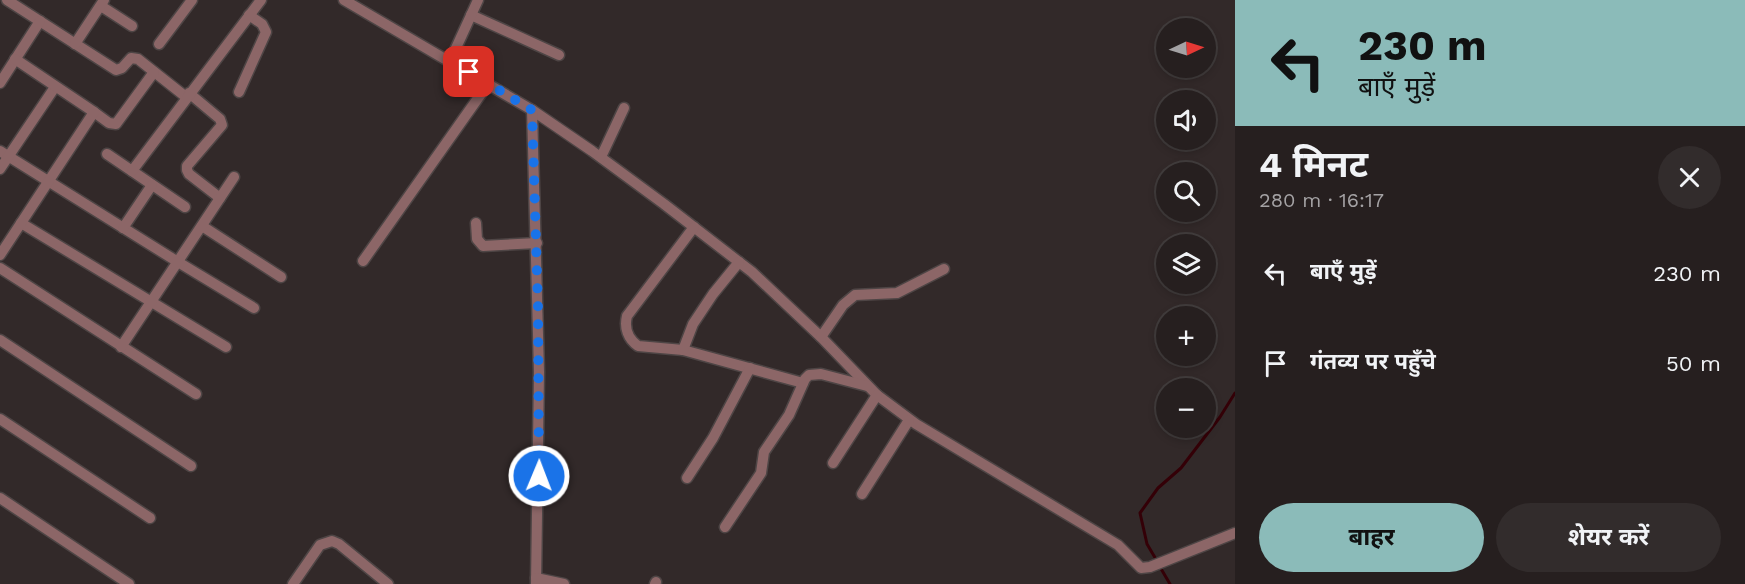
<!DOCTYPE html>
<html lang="hi">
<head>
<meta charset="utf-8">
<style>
  :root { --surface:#261f1f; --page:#322c2c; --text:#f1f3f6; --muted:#a4a2a4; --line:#423d3d; --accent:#8bbbb9 }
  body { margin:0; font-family:"Work Sans","Noto Sans Devanagari",sans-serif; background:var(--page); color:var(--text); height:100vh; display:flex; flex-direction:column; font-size:22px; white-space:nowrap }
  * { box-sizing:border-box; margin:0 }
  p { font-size:20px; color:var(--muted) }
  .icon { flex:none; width:33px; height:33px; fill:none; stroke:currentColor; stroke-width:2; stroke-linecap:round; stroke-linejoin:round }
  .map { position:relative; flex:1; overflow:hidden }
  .details { display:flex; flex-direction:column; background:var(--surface); width:510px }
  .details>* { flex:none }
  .banner { background:#8bbbb9; color:#111; overflow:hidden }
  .needle { width:39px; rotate:86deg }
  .tools { position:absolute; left:1156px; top:18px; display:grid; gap:12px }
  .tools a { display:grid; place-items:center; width:60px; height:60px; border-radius:50%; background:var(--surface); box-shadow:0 3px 9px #0003,0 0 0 2px var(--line); font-size:30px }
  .pin { position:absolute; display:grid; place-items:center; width:51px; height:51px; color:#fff; margin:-26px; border-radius:12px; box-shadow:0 3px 9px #0006 }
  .me { position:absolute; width:66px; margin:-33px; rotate:1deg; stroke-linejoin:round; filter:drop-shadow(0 0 4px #0008) }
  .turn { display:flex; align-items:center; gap:21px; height:126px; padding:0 24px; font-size:27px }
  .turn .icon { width:78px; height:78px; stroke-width:2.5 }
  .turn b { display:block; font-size:42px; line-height:51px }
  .round { display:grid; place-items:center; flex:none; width:63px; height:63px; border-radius:32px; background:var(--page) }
  .headline { display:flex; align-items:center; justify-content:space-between; height:102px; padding:0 24px }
  h1 { font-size:36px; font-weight:700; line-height:45px }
  .action { display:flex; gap:12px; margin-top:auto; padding:12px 24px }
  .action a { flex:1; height:69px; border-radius:36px; background:var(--accent); color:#111; font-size:24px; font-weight:700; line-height:69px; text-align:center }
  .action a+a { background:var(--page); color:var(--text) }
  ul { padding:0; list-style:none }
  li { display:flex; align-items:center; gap:18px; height:90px; padding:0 24px }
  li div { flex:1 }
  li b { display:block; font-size:22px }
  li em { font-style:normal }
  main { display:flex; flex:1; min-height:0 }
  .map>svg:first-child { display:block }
</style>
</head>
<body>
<main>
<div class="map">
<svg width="1235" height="584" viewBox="0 0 1235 584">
  <rect width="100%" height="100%" fill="#322929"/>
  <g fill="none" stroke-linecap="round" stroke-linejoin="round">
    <!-- stream -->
    <g stroke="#340007" stroke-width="3">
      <polyline points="1157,561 1147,544 1140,513 1158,488 1181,468 1220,417 1235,393"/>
      <polyline points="1160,567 1170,584"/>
    </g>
    <defs>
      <g id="minor">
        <polyline points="7,0 116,70 122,68 131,58 138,59 186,97"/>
        <polyline points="344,0 532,110 592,151 664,204 752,272 821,337 877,395 916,424 1118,545 1141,568 1150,567 1235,533"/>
        <polyline points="101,6 132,26"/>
        <polyline points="471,15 559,55"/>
        <polyline points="75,44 104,0"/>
        <polyline points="159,44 192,0"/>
        <polyline points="450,61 478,0"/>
        <polyline points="0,83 40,21"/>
        <polyline points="239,92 266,32 262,24 249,15"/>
        <polyline points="189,93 220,119 222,125 187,166 187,170 189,174 220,198"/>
        <polyline points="532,110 539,372 536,584"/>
        <polyline points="94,112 109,123 116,124 154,72"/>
        <polyline points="0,151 178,262 254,308"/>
        <polyline points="107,154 185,207"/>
        <polyline points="601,157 624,108"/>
        <polyline points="0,169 55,87"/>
        <polyline points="132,171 261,0"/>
        <polyline points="21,223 226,347"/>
        <polyline points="476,223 477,239 483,246 537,243"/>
        <polyline points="202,226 281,277"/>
        <path d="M694,227l-67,89c-3,12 1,23 11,30l45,4 120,33"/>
        <polyline points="123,228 152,185"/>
        <polyline points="0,255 94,112 15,59"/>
        <polyline points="363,261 488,84"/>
        <polyline points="0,268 196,394"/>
        <polyline points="821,337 843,305 855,295 897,293 944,269"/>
        <polyline points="0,340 191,466"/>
        <polyline points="121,347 234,177"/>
        <polyline points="683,350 693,324 713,294 739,262"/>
        <polyline points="0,419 150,518"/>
        <polyline points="833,463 877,395"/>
        <polyline points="687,478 713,438 750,368"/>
        <polyline points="862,494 909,420"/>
        <polyline points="0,498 129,584"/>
        <polyline points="725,527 761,473 764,452 789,415 805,379 809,375 821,374 867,386"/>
        <polyline points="536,578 564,584"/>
        <polyline points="293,584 320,545 332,541 339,544 388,584"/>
        <polyline points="655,584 656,582"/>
      </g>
    </defs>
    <!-- minor casing -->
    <use href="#minor" stroke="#4e4545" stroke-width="13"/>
    <!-- minor -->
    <use href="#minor" stroke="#8c6667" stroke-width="10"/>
  </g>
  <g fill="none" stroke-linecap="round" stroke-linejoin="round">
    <!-- route -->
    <polyline stroke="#1a73e8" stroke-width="10" stroke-dasharray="0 18" points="469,72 532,110 538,308 539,476"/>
  </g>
</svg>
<div class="tools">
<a><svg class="needle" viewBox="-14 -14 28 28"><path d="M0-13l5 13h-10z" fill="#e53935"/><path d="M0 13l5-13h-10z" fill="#a4a2a4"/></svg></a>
<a><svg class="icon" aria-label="sound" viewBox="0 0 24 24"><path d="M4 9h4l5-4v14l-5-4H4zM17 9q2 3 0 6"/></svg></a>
<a><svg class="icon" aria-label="search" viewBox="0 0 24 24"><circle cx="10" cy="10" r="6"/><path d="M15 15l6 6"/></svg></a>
<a><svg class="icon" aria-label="layers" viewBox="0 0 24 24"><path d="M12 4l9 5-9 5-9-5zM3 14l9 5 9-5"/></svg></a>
<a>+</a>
<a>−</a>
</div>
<div class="pin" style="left:469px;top:72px;background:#d93025"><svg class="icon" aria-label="arrive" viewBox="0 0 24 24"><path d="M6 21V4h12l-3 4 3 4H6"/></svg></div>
<svg class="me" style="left:539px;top:476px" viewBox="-20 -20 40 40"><circle r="17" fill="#1a73e8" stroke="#fff" stroke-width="3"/><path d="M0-11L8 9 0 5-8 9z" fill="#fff"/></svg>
</div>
<section class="details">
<div class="banner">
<div class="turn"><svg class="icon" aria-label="left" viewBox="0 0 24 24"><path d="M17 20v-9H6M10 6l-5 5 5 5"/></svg><div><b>230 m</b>बाएँ मुड़ें</div></div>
</div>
<div class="headline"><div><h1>4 मिनट</h1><p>280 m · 16:17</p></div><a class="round"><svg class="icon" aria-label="close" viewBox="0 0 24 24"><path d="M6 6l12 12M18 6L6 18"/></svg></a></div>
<ul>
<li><svg class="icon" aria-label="left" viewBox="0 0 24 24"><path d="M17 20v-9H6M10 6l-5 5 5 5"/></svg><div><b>बाएँ मुड़ें</b></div><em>230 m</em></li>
<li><svg class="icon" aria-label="arrive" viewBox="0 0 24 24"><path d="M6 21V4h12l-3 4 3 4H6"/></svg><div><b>गंतव्य पर पहुँचे</b></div><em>50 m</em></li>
</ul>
<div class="action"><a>बाहर</a><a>शेयर करें</a></div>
</section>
</main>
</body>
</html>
